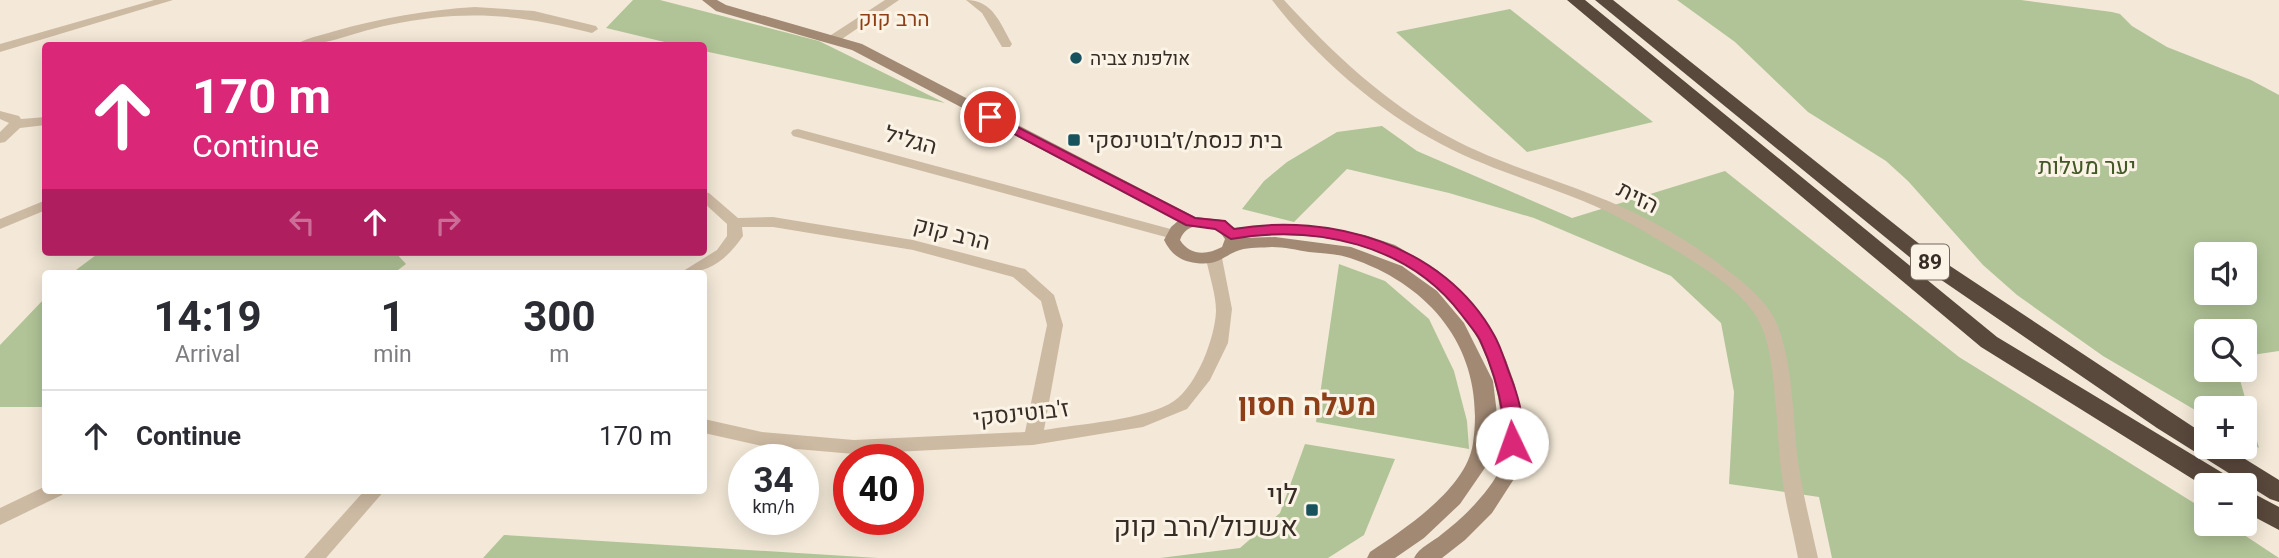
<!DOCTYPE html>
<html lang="en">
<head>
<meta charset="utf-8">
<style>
  :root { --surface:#fff; --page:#f2f2f3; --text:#2b2b33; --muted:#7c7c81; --line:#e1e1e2 }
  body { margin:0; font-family:Roboto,Heebo,sans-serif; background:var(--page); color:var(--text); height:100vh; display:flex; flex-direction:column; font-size:26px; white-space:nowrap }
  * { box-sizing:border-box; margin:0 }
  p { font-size:23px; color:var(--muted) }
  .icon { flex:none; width:38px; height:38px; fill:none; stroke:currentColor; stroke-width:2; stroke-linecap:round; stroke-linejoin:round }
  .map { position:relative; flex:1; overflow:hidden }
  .side { position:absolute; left:42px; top:270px; width:665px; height:224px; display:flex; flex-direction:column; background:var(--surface); border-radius:7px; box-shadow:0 4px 18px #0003 }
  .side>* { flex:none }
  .banner { position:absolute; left:42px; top:42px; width:665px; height:214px; border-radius:7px; box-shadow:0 4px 18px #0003; background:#db2777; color:#fff; overflow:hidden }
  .fabs { position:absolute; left:2194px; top:242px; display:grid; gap:14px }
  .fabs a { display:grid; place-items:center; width:63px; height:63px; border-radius:7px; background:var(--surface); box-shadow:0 4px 18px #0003; font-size:35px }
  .speed { position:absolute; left:728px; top:444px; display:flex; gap:14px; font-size:35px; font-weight:700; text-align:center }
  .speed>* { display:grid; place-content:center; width:91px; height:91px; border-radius:50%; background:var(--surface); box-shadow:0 4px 18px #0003; line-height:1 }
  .speed small { font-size:18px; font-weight:400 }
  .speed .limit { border:10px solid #d22; background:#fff; color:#111 }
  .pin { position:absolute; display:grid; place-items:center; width:60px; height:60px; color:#fff; margin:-30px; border:4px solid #fff; border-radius:50%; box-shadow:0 2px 7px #0007 }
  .me { position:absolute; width:77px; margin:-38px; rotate:357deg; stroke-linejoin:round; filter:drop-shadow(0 0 5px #0008) }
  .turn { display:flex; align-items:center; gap:24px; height:147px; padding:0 35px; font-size:32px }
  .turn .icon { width:91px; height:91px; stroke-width:2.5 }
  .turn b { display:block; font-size:49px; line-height:60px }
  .lanes { display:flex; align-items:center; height:66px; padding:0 35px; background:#0003; justify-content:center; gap:35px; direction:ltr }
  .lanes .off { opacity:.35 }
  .eta { display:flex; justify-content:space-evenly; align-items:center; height:119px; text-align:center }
  .eta b { font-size:42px; font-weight:700; line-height:49px }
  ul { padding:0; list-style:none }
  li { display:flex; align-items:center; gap:21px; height:91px; padding:0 35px; border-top:2px solid var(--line) }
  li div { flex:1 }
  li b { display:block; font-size:26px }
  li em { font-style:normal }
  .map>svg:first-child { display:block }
</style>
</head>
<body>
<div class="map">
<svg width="2279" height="558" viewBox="0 0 2279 558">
  <rect width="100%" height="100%" fill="#f4e9d8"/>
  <!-- green -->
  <g fill="#b1c497" fill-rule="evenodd">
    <polygon points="633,0 660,0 819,41 945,103 704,51 704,46 677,45 606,28"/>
    <path d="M1677,0h344l91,12 8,2 12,12 35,21 84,33 28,15v256l-34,5v-25h-38v38h30l22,79 -14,-8v-32h-38v9l-104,-61 -86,-61 -34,-30 -75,-84 -22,-20 -78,-49 -73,-70zM2207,254h38v38h-38z"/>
    <polygon points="1510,9 1653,122 1527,152 1396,32"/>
    <polygon points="1382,126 1417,151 1572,218 1725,171 1959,357 2207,511 2207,523 2226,523 2279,558 1832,558 1819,497 1729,484 1734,392 1721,323 1671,276 1534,218 1449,193 1347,169 1294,222 1242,209 1264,181 1287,162 1337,132"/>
    <polygon points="100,252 395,252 406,264 394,273 72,273"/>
    <polygon points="1339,264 1385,281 1429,319 1454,371 1467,421 1469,449 1316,422"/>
    <polygon points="45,298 45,407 0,407 0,345"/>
    <polygon points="1305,444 1395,459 1364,535 1328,558 1160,558 1240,548 1280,513"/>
    <polygon points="504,535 878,558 483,558"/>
  </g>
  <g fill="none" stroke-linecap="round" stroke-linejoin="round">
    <!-- street -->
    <g fill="#cdbaa3" fill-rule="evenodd">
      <polygon points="154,0 173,0 0,52 0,44"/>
      <polygon points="885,0 899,0 839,41 831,41 831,35"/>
      <path d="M966,0c27,0 34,23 46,44l-2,3h-8l-20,-34z"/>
      <path d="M1272,0h12c49,53 102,104 167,138 45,24 94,38 142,57 48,18 98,46 138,78 17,13 37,30 46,51 18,46 15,102 23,151 5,28 12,55 18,83h-20c-5,-28 -13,-55 -16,-83 -6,-40 -5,-119 -22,-152 -14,-28 -45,-48 -70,-64 -34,-21 -69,-43 -107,-58 -47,-19 -97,-33 -142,-57 -63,-33 -126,-88 -169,-144z"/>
      <path d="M475,7l59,4 62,15 2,3 -6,4c-75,-19 -127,-24 -203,-8 -32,6 -62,21 -95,21 11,-8 28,-11 41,-15 46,-13 92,-21 140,-24z"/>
      <polygon points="0,111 19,116 21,119 46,117 46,125 20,128 5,142 0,143 0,132 9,123 0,119"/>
      <polygon points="798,129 1178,231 1181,234 1173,239 793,136 791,133 793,130"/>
      <path d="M704,192l5,1 29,25 35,-1 140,23 112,29 29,26 9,30 -19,105c34,-6 102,-10 130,-29 23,-16 41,-63 42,-90 0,-17 -7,-36 -10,-53l8,-5 8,5 10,51 -4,34 -18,37 -23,29 -44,18 -110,18 -179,9 -92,-8 -58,-13v-14l58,13 92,8 171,-8 22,-107 -6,-24 -28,-24 -100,-27 -140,-23h-31l1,9c-17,24 -33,37 -63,37l37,-23 10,-14v-12l-23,-21z"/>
      <polygon points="46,200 46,210 0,229 0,219"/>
      <polygon points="46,486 46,490 64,490 62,495 0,525 0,508"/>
      <polygon points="365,490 385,490 326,558 304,558"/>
    </g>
    <!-- secondary -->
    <path fill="#a18974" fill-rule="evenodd" d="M702,0h15l9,5 136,39 333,173 27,3 13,8 39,-3 48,2 46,9 27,9 42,25 20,19 34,42 15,29 9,25 5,27 1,56 -29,45 -27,27 -23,18h-28c5,-11 19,-16 28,-24 19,-14 51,-45 59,-68 6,-19 0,-50 -3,-69 -24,-126 -140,-175 -257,-159l34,-1 76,10 51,19 35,25 27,32 29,58 4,33 -6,45 -31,45 -36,34 -29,20h-28l3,-6c36,-24 97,-64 103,-109 13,-90 -39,-157 -123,-185 -12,-4 -28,-5 -41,-6 -12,-2 -25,-5 -37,-5 -10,1 -23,0 -32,3 -16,5 -21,16 -44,13 -16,-2 -25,-9 -32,-23l7,-13 7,-6 -326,-171 -136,-39zM1198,226c12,0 20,2 27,13l-3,8c-15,8 -32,9 -42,-7 3,-9 9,-13 18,-14z"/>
    <!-- highway -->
    <g fill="#59483c" fill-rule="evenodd">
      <polygon points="1567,0 1585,0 1997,337 2231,478 2234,485 2207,485 2207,488 1981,347"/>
      <polygon points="1595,0 1613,0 1932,254 2207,436 2207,446 2224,446 2279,480 2279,502 2270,499 2157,428 1918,264"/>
      <polygon points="2245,489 2279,507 2279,530 2245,512"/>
    </g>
  </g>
  <!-- route -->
  <path fill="#db2777" stroke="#8e194d" stroke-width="2" d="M990,113l205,105 30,3 9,8c97,-17 210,16 260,106 7,12 11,27 16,40 7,18 19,54 8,72h-13c-5,-9 -1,-20 -2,-31 -4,-26 -12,-52 -23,-76 -5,-9 -13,-18 -19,-26 -53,-70 -146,-90 -230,-75l-16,-10 -29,-4 -200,-106v-5z"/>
  <!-- markers -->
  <g fill="#17525d" stroke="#fbf3e5" stroke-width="2.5">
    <circle cx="1076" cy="58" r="7"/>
    <rect x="1067" y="133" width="14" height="14" rx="3.5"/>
    <rect x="1305" y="503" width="14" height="14" rx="3.5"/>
  </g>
  <g text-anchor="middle" stroke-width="6" stroke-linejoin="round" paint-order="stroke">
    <!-- far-poi labels -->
    <g font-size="19" fill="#372d26" stroke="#fbf3e5" text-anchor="start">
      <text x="1090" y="65">אולפנת צביה</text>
    </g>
    <!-- far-neighbourhood labels -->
    <g font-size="21" fill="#8e3f17" stroke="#fbf3e5">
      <text x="894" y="26">הרב קוק</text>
    </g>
    <!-- shield labels -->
    <rect fill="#fbf3e5" stroke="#72685f" stroke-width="2" x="1911" y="244.5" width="38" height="35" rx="5"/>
    <g font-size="21" font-weight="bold" fill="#372d26">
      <text x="1930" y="269">89</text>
    </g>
    <!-- street labels -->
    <g font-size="23" fill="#372d26" stroke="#fbf3e5">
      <text transform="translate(911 140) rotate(15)" y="8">הגליל</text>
      <text transform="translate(1638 197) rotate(27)" y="8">הזית</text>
      <text transform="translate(952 233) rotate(14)" y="8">הרב קוק</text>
      <text transform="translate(1021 413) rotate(-6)" y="8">ז'בוטינסקי</text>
    </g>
    <!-- poi labels -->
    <g font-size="23" fill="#372d26" stroke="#fbf3e5" text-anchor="start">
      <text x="1088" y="148">בית כנסת/ז׳בוטינסקי</text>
    </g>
    <!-- park labels -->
    <g font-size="23" fill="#425827" stroke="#fbf3e5">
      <text x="2087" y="174">יער מעלות</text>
    </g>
    <!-- near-poi labels -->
    <g font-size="28" fill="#372d26" stroke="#fbf3e5" text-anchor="end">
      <text x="1298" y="504">לוי<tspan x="1298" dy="32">אשכול/הרב קוק</tspan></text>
    </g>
    <!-- district labels -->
    <g font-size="30" font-weight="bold" fill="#8e3f17" stroke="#fbf3e5">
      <text x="1307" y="415">מעלה חסון</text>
    </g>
  </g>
</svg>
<div class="fabs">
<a><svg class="icon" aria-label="sound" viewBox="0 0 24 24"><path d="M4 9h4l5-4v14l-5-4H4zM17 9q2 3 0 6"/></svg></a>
<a><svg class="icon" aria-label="search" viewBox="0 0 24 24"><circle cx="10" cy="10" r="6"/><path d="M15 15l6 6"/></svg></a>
<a>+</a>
<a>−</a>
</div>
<div class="speed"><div>34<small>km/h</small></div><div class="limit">40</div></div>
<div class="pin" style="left:990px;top:117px;background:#d93025"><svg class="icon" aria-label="arrive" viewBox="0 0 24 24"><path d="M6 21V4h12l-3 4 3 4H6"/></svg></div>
<svg class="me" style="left:1512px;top:443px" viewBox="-20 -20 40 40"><circle r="19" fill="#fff"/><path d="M0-13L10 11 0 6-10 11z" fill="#db2777"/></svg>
<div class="banner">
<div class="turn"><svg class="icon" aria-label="ahead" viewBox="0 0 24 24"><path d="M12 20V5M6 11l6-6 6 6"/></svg><div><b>170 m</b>Continue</div></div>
<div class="lanes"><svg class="icon off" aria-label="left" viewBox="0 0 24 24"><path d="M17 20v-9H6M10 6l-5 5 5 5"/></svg><svg class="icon" aria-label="ahead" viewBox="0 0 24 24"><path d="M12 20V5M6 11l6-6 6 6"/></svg><svg class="icon off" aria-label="right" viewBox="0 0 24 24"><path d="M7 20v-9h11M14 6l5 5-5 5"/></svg></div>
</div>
<section class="side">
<div class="eta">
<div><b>14:19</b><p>Arrival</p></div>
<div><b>1</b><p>min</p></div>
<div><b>300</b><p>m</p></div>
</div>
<ul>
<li><svg class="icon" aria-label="ahead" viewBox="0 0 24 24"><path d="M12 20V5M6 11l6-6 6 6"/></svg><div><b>Continue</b></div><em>170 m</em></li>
</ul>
</section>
</div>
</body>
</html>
